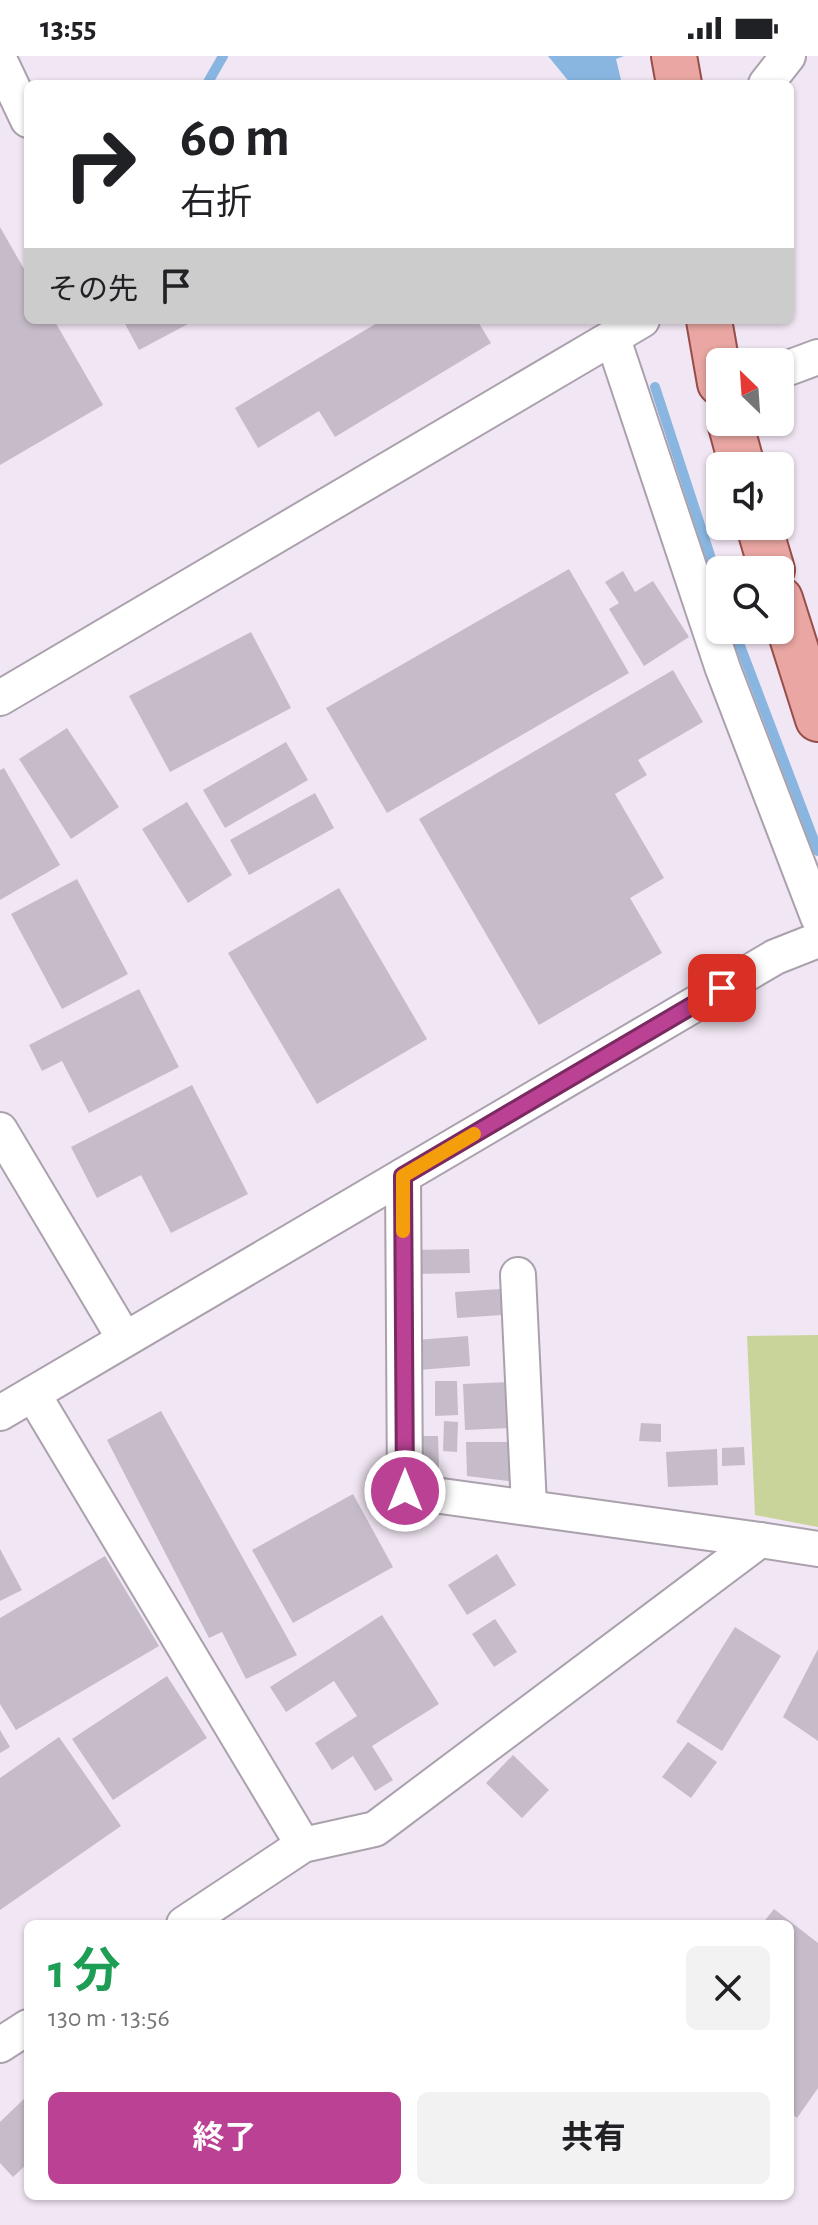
<!DOCTYPE html>
<html lang="ja">
<head>
<meta charset="utf-8">
<style>
  :root { --surface:#fff; --page:#f2f2f2; --text:#202124; --muted:#757577; --accent:#bb4194 }
  body { margin:0; font-family:"Alegreya Sans","Noto Sans JP",sans-serif; background:var(--page); color:var(--text); height:100vh; display:flex; flex-direction:column; font-size:30px; white-space:nowrap }
  * { box-sizing:border-box; margin:0 }
  p { font-size:26px; color:var(--muted) }
  .icon { flex:none; width:44px; height:44px; fill:none; stroke:currentColor; stroke-width:2; stroke-linecap:round; stroke-linejoin:round }
  .map { position:relative; flex:1; overflow:hidden }
  .panel { position:absolute; left:24px; top:1864px; width:770px; height:280px; display:flex; flex-direction:column; background:var(--surface); border-radius:12px; box-shadow:0 2px 6px #0004 }
  .panel>* { flex:none }
  .banner { position:absolute; left:24px; top:24px; width:770px; height:244px; border-radius:12px; box-shadow:0 2px 6px #0004; background:#fff; color:var(--text); overflow:hidden }
  .needle { width:52px; rotate:335deg }
  .tools { position:absolute; left:706px; top:292px; display:grid; gap:16px }
  .tools a { display:grid; place-items:center; width:88px; height:88px; border-radius:12px; background:var(--surface); box-shadow:0 2px 6px #0004; font-size:40px }
  .pin { position:absolute; display:grid; place-items:center; width:68px; height:68px; color:#fff; margin:-34px; border-radius:16px; box-shadow:0 4px 12px #0006 }
  .me { position:absolute; width:88px; margin:-44px; rotate:0deg; stroke-linejoin:round; filter:drop-shadow(0 0 6px #0008) }
  .turn { display:flex; align-items:center; gap:28px; height:168px; padding:0 24px; font-size:36px }
  .turn .icon { width:104px; height:104px; stroke-width:2.5 }
  .turn b { display:block; font-size:56px; line-height:68px }
  .then { display:flex; align-items:center; height:76px; padding:0 24px; background:#0003; gap:16px; font-size:30px }
  .round { display:grid; place-items:center; flex:none; width:84px; height:84px; border-radius:12px; background:var(--page) }
  .overview { display:flex; align-items:center; justify-content:space-between; height:136px; padding:0 24px }
  h1 { font-size:48px; font-weight:700; line-height:60px; color:#1e9e55 }
  .button { display:flex; gap:16px; margin-top:auto; padding:16px 24px }
  .button a { flex:1; height:92px; border-radius:12px; background:var(--accent); color:#fff; font-size:32px; font-weight:700; line-height:92px; text-align:center }
  .button a+a { background:var(--page); color:var(--text) }
  .status { display:flex; justify-content:space-between; align-items:center; height:56px; padding:0 40px; background:var(--surface); direction:ltr }
  .status svg { height:22px; fill:currentColor }
  .map>svg:first-child { display:block }
</style>
</head>
<body>
<div class="status"><b>13:55</b><svg viewBox="0 0 49 12"><path d="M0 12V9h3v3zM5 12V6h3v6zM10 12V3h3v9zM15 12V0h3v12zM26 1h20v11H26zM47 4h2v5h-2z"/></svg></div>
<div class="map">
<svg width="818" height="2169" viewBox="0 0 818 2169">
  <rect width="100%" height="100%" fill="#f1e6f3"/>
  <!-- park -->
  <polygon fill="#c8d49a" points="818,1279 818,1471 755,1459 747,1280"/>
  <!-- water -->
  <polygon fill="#89b6e0" points="548,0 624,0 616,3 622,28 571,28"/>
  <g fill="none" stroke-linecap="round" stroke-linejoin="round">
    <!-- stream -->
    <g stroke="#89b6e0" stroke-width="10">
      <polyline points="207,28 223,0"/>
      <polyline points="655,331 720,530"/>
      <polyline points="734,574 818,795"/>
    </g>
  </g>
  <!-- building -->
  <g fill="#c6bcc9">
    <polygon points="0,171 28,220 28,264 54,264 103,349 0,409"/>
    <polygon points="123,264 186,264 188,268 139,294"/>
    <polygon points="382,264 477,264 491,287 335,381 319,355 258,392 235,352"/>
    <polygon points="569,513 629,617 387,757 326,652"/>
    <polygon points="623,515 635,536 653,525 689,581 644,610 609,553 619,547 605,526"/>
    <polygon points="251,576 291,652 170,716 129,640"/>
    <polygon points="673,614 703,666 638,704 647,719 615,738 664,822 630,842 662,897 539,969 419,763"/>
    <polygon points="67,672 119,751 71,783 19,703"/>
    <polygon points="286,686 308,724 225,772 203,734"/>
    <polygon points="4,712 60,809 0,844 0,714"/>
    <polygon points="315,737 334,772 249,819 230,784"/>
    <polygon points="187,746 232,819 188,847 142,773"/>
    <polygon points="77,823 128,918 62,953 11,858"/>
    <polygon points="339,832 427,983 317,1048 228,897"/>
    <polygon points="139,933 179,1011 89,1057 62,1005 42,1015 29,989"/>
    <polygon points="192,1029 248,1138 171,1177 141,1119 97,1142 71,1091"/>
    <polygon points="469,1193 470,1217 414,1218 414,1194"/>
    <polygon points="501,1233 502,1259 457,1262 455,1236"/>
    <polygon points="468,1280 470,1310 418,1314 416,1284"/>
    <polygon points="435,1325 457,1325 458,1359 435,1360"/>
    <polygon points="509,1326 511,1372 465,1374 463,1328"/>
    <polygon points="161,1355 297,1599 246,1623 222,1576 209,1582 107,1384"/>
    <polygon points="444,1365 458,1366 457,1396 443,1395"/>
    <polygon points="641,1367 661,1368 661,1386 639,1385"/>
    <polygon points="421,1380 438,1380 439,1412 422,1413"/>
    <polygon points="466,1386 512,1386 516,1426 467,1420"/>
    <polygon points="744,1391 745,1409 722,1410 722,1392"/>
    <polygon points="717,1393 718,1429 668,1431 666,1396"/>
    <polygon points="353,1438 393,1511 293,1567 252,1494"/>
    <polygon points="0,1493 22,1534 0,1545"/>
    <polygon points="497,1498 516,1529 467,1559 448,1529"/>
    <polygon points="105,1500 159,1590 16,1674 0,1648 0,1562"/>
    <polygon points="382,1559 439,1648 372,1690 393,1724 375,1735 353,1700 332,1714 315,1687 357,1660 334,1625 286,1656 270,1631"/>
    <polygon points="495,1563 517,1596 494,1611 472,1578"/>
    <polygon points="735,1571 781,1600 722,1695 676,1666"/>
    <polygon points="818,1593 818,1685 783,1661"/>
    <polygon points="167,1620 207,1682 113,1744 72,1683"/>
    <polygon points="0,1674 10,1691 0,1697"/>
    <polygon points="59,1681 121,1770 0,1854 0,1722"/>
    <polygon points="688,1686 717,1706 691,1742 662,1721"/>
    <polygon points="513,1699 549,1734 522,1762 486,1727"/>
    <polygon points="774,1853 818,1887 818,2032 797,2062 790,2056 790,1868 762,1868"/>
    <polygon points="26,2041 28,2107 13,2121 0,2107 0,2066"/>
  </g>
  <g fill="none" stroke-linecap="round" stroke-linejoin="round">
    <defs>
      <g id="minor">
        <polyline points="0,5 28,64"/>
        <polyline points="766,28 788,0"/>
        <polyline points="613,283 723,613 818,861"/>
        <polyline points="780,315 818,301"/>
        <polyline points="0,642 642,264"/>
        <polyline points="0,1074 124,1282"/>
        <polyline points="403,1120 405,1435 760,1484"/>
        <polyline points="518,1219 529,1450"/>
        <polyline points="33,1338 303,1789"/>
        <polyline points="0,1357 775,901 818,884"/>
        <polyline points="184,1868 303,1789 375,1773 760,1484 818,1493"/>
        <polyline points="0,1989 28,1971"/>
      </g>
      <g id="major">
        <polyline points="674,0 679,28"/>
        <polyline points="709,264 720,327"/>
        <polyline points="730,366 742,410"/>
        <polyline points="759,470 772,514"/>
        <polyline points="780,543 818,663"/>
      </g>
    </defs>
    <!-- minor casing -->
    <use href="#minor" stroke="#aba1ad" stroke-width="38"/>
    <!-- major casing -->
    <use href="#major" stroke="#974e4b" stroke-width="48"/>
    <!-- minor -->
    <use href="#minor" stroke="#fff" stroke-width="34"/>
    <!-- major -->
    <use href="#major" stroke="#e9a6a2" stroke-width="44"/>
  </g>
  <g fill="none" stroke-linecap="round" stroke-linejoin="round">
    <defs>
      <polyline id="route" points="405,1435 403,1120 722,932"/>
    </defs>
    <!-- route casing -->
    <use href="#route" stroke="#7a2a60" stroke-width="20"/>
    <!-- route -->
    <use href="#route" stroke="#bb4194" stroke-width="14"/>
    <!-- slow -->
    <polyline stroke="#f59e0b" stroke-width="14" points="403,1175 403,1120 474,1078"/>
  </g>
</svg>
<div class="tools">
<a><svg class="needle" viewBox="-14 -14 28 28"><path d="M0-13l5 13h-10z" fill="#e53935"/><path d="M0 13l5-13h-10z" fill="#757577"/></svg></a>
<a><svg class="icon" aria-label="sound" viewBox="0 0 24 24"><path d="M4 9h4l5-4v14l-5-4H4zM17 9q2 3 0 6"/></svg></a>
<a><svg class="icon" aria-label="search" viewBox="0 0 24 24"><circle cx="10" cy="10" r="6"/><path d="M15 15l6 6"/></svg></a>
</div>
<div class="pin" style="left:722px;top:932px;background:#d93025"><svg class="icon" aria-label="arrive" viewBox="0 0 24 24"><path d="M6 21V4h12l-3 4 3 4H6"/></svg></div>
<svg class="me" style="left:405px;top:1435px" viewBox="-20 -20 40 40"><circle r="17" fill="#bb4194" stroke="#fff" stroke-width="3"/><path d="M0-11L8 9 0 5-8 9z" fill="#fff"/></svg>
<div class="banner">
<div class="turn"><svg class="icon" aria-label="right" viewBox="0 0 24 24"><path d="M7 20v-9h11M14 6l5 5-5 5"/></svg><div><b>60 m</b>右折</div></div>
<div class="then">その先<svg class="icon" aria-label="arrive" viewBox="0 0 24 24"><path d="M6 21V4h12l-3 4 3 4H6"/></svg></div>
</div>
<section class="panel">
<div class="overview"><div><h1>1 分</h1><p>130 m · 13:56</p></div><a class="round"><svg class="icon" aria-label="close" viewBox="0 0 24 24"><path d="M6 6l12 12M18 6L6 18"/></svg></a></div>
<div class="button"><a>終了</a><a>共有</a></div>
</section>
</div>
</body>
</html>
